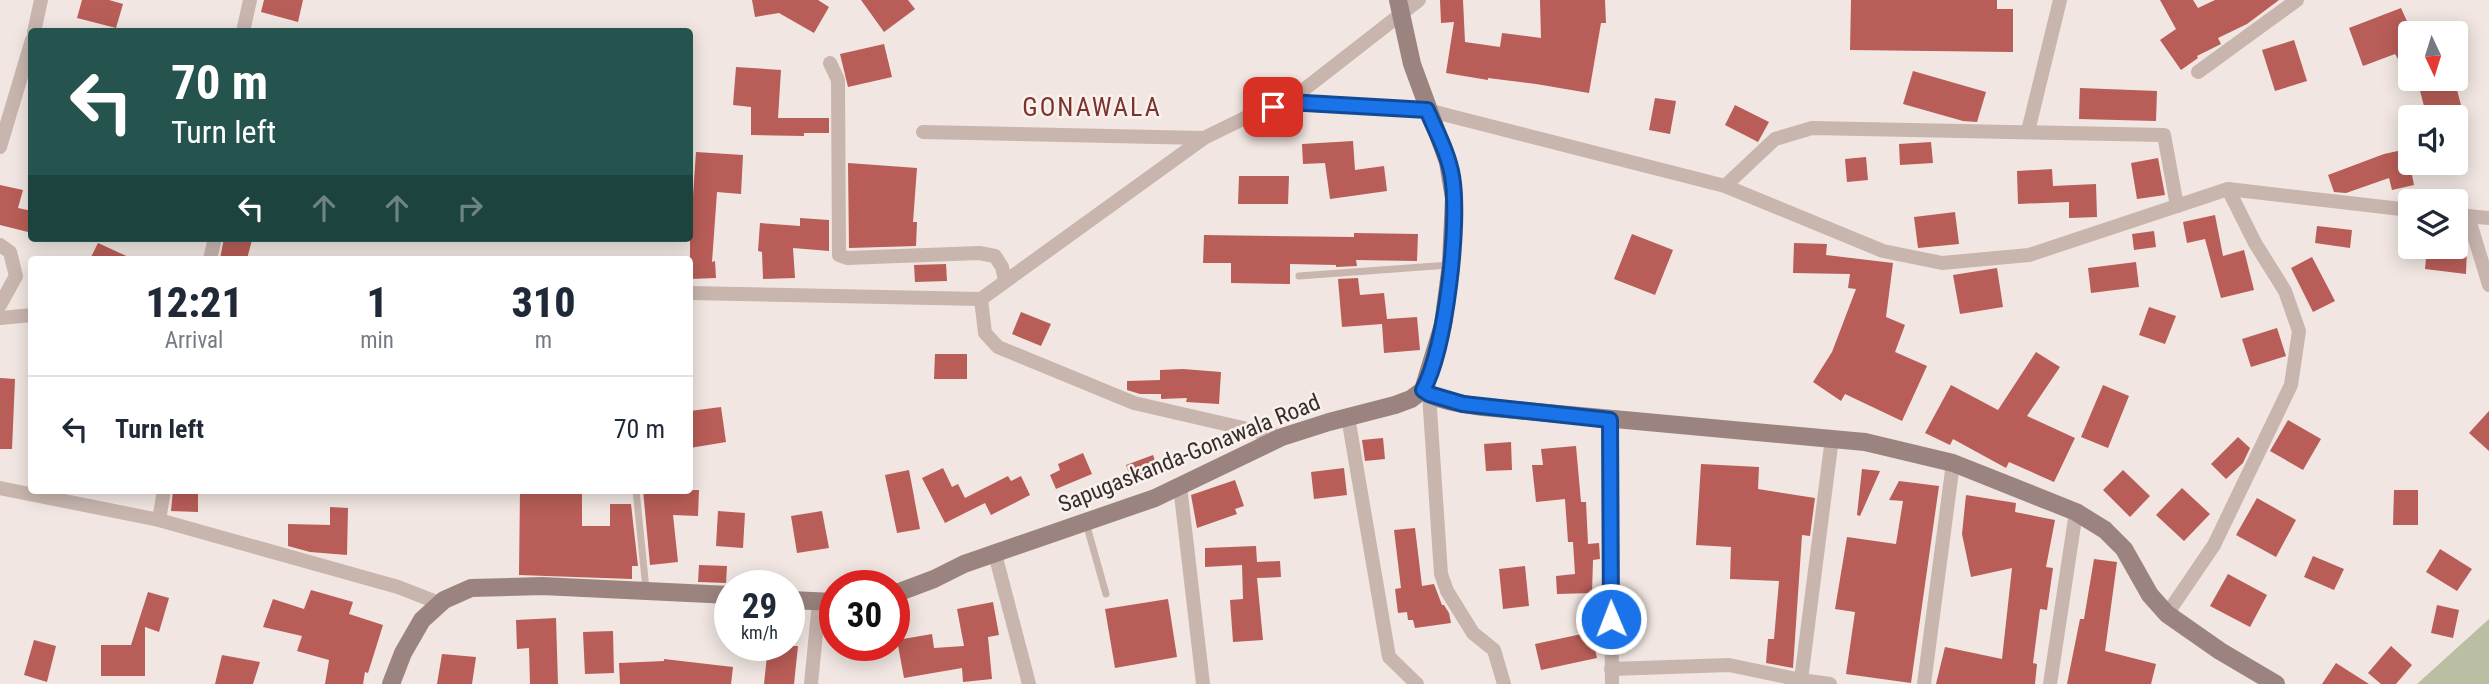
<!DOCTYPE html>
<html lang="en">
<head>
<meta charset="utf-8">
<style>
  :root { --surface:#fff; --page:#f2f2f3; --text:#1f2937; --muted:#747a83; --line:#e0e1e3 }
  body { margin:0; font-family:"Roboto Condensed",sans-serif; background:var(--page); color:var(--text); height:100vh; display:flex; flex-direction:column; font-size:26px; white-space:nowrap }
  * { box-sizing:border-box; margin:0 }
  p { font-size:23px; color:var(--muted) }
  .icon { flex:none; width:38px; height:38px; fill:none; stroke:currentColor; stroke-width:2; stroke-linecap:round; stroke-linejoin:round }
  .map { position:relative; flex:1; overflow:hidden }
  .drawer { position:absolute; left:28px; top:256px; width:665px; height:238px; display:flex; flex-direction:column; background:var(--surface); border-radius:7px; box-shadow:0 4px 18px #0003 }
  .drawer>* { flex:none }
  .banner { position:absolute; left:28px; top:28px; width:665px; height:214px; border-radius:7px; box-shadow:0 4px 18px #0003; background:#25544f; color:#fff; overflow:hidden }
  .needle { width:46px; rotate:176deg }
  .controls { position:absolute; left:2398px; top:21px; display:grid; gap:14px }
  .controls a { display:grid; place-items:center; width:70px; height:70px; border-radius:7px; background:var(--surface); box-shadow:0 4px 18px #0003; font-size:35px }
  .speed { position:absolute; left:714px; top:570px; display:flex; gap:14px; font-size:35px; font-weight:700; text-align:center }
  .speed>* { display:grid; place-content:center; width:91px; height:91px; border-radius:50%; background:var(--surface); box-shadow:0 4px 18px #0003; line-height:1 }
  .speed small { font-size:18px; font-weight:400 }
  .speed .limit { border:10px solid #d22; background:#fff; color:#111 }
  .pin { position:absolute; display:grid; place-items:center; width:60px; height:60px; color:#fff; margin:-30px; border-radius:14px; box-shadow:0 4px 10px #0006 }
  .me { position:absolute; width:77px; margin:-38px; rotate:359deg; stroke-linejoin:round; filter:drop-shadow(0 0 5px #0008) }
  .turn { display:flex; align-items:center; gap:24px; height:147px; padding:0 28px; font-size:32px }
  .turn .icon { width:91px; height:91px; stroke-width:2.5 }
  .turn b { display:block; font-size:49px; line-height:60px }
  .lanes { display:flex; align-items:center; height:66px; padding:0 28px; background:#0003; justify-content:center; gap:35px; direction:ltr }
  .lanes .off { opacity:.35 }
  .eta { display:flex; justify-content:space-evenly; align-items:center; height:119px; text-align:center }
  .eta b { font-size:42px; font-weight:800; line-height:49px }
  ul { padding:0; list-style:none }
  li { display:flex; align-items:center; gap:21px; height:105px; padding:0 28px; border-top:2px solid var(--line) }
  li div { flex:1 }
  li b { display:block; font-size:26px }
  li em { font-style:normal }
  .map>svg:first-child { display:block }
</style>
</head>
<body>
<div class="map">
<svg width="2489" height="684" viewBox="0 0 2489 684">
  <rect width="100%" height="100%" fill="#f1e6e1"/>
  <!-- green -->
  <polygon fill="#babea2" points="2489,619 2489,684 2417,684"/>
  <!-- building -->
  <g fill="#b85d57">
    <polygon points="82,0 109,0 123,4 116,28 77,18"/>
    <polygon points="264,0 303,0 298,22 261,12"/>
    <polygon points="752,0 818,0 829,7 814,33 779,13 755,17"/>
    <polygon points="861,0 908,0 915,9 884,32"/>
    <polygon points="1440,0 1463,0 1465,42 1500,47 1502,33 1541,38 1540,0 1605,0 1606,23 1601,23 1589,93 1536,84 1488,78 1488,80 1446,73 1454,22 1441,23"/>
    <polygon points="1851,0 1997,0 1997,9 2013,9 2013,52 1850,50"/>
    <polygon points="2160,0 2193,0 2198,8 2215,0 2279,0 2247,24 2218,38 2221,44 2197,56 2198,58 2181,70 2160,40 2176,29"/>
    <polygon points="2401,8 2410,28 2410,54 2398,59 2395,54 2363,66 2349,28"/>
    <polygon points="2294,40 2307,81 2275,91 2262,50"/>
    <polygon points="884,44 892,77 848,87 840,54"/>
    <polygon points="736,67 781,70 778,118 829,118 829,133 804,133 804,136 751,135 751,107 733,105"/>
    <polygon points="1913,71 1986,92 1977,122 1963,121 1903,104"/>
    <polygon points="2417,79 2454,79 2461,105 2426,114"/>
    <polygon points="2080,88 2157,91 2156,121 2079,119"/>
    <polygon points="1655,98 1676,101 1670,134 1649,130"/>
    <polygon points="1735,105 1769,122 1758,142 1725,125"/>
    <polygon points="1353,141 1355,170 1384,166 1387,191 1330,199 1325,163 1303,164 1302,144"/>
    <polygon points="1931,142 1933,163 1900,165 1899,144"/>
    <polygon points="2407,149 2414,185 2392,190 2389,178 2346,193 2334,192 2328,175 2384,154"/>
    <polygon points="696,152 743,155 741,194 717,192 712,262 715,261 716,278 690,279 690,196 693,196"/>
    <polygon points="1866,157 1868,180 1847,182 1845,159"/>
    <polygon points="2158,158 2165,195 2137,199 2131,163"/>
    <polygon points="848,163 917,168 913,222 917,222 916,246 849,248"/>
    <polygon points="2052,169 2053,186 2096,184 2097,217 2069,218 2069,202 2018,204 2017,171"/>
    <polygon points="1239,176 1289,176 1288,204 1238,204"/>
    <polygon points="0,185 23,190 18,208 32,211 32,233 0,225"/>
    <polygon points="1955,212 1959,244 1918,248 1914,217"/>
    <polygon points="2215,215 2223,256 2244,250 2254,290 2221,298 2205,239 2187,243 2183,222"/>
    <polygon points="800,218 829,220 829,251 793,248 795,278 763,279 762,252 758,251 760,223 800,226"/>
    <polygon points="2317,226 2352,230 2350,248 2315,243"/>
    <polygon points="2154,231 2156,247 2134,250 2132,234"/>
    <polygon points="1354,233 1418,234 1417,261 1356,260 1357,266 1336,267 1336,265 1290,264 1290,284 1231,283 1231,263 1203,263 1204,235 1354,237"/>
    <polygon points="1632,234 1673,250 1655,295 1614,279"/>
    <polygon points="224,238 252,240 247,259 220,259"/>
    <polygon points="98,243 133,259 90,259"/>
    <polygon points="1794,243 1827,244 1826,255 1893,263 1886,317 1905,325 1895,352 1927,366 1902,421 1845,394 1841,401 1813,382 1832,352 1856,289 1848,288 1850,274 1793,273"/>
    <polygon points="2427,247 2467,247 2466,274 2425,269"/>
    <polygon points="2312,257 2335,301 2313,312 2291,268"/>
    <polygon points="2136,262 2139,287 2091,293 2088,268"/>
    <polygon points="946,264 947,281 915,282 914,265"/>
    <polygon points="1997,268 2003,307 1960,314 1953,275"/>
    <polygon points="1358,278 1360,295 1384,293 1387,319 1417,317 1420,350 1384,353 1382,324 1342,327 1338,279"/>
    <polygon points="2149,307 2176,316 2165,344 2139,335"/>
    <polygon points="1021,312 1051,324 1041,346 1012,334"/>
    <polygon points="2277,328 2286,356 2251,367 2242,339"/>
    <polygon points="2036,352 2060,367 2027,416 2075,438 2054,482 2009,462 2006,468 1953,439 1950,445 1925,433 1951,385 1998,410"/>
    <polygon points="935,354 967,354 967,379 934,379"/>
    <polygon points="1183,369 1221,372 1219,404 1186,402 1187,398 1161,399 1161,394 1140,394 1127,390 1127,381 1160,380 1160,370"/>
    <polygon points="0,378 15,379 12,449 0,449"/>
    <polygon points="2103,385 2129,396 2108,448 2081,437"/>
    <polygon points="721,407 726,442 690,448 690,411"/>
    <polygon points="2489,411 2489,451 2469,433"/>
    <polygon points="2288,420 2321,439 2303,470 2270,451"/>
    <polygon points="2238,437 2250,448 2243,463 2226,479 2211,464"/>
    <polygon points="1383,438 1385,459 1365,461 1362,440"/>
    <polygon points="1511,442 1512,470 1486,471 1484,444"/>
    <polygon points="1576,446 1581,502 1586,502 1588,544 1599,543 1600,559 1593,560 1592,593 1557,594 1556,576 1575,574 1573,542 1568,542 1565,499 1536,502 1532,465 1543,465 1541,449"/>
    <polygon points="1083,453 1092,474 1056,489 1050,475 1060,470 1058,464"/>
    <polygon points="1153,455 1159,472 1132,482 1126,465"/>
    <polygon points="1701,464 1759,467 1758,489 1815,498 1810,536 1802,535 1793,668 1766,663 1768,639 1774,639 1779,581 1730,579 1731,547 1696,545"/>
    <polygon points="943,468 952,487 958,484 965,498 1008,476 1011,481 1021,476 1030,495 991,515 985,503 945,523 922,478"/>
    <polygon points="1344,468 1347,495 1314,499 1311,472"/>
    <polygon points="1862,469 1880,471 1860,516 1857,515"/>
    <polygon points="909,470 920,529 897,533 885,475"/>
    <polygon points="2123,470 2150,496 2130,517 2103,490"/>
    <polygon points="1235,480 1244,506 1235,509 1237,514 1197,528 1191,495"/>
    <polygon points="1899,481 1939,486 1911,683 1846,674 1855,612 1835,609 1847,537 1896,544 1903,501 1889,500"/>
    <polygon points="2182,488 2210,514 2184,541 2156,515"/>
    <polygon points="173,490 198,490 198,512 171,511"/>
    <polygon points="520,490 582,490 582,526 610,526 610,504 631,504 638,566 632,566 632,579 519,575"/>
    <polygon points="643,490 699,490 698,516 673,515 678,562 650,565"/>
    <polygon points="2394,490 2418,490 2418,525 2393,525"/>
    <polygon points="1966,495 2016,503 2015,512 2055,520 2046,567 2053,568 2047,610 2040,609 2033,663 2037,664 2035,684 1936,684 1945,647 2002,659 2012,568 1971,577 1962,534"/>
    <polygon points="2257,498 2296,520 2276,557 2236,535"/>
    <polygon points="330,507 348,508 347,555 310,552 288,546 288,524 330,525"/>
    <polygon points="718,511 745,513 743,548 716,546"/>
    <polygon points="822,511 829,548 797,553 791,516"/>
    <polygon points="1415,528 1422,586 1434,584 1442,605 1444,605 1449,613 1451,623 1415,628 1413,620 1408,620 1407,612 1398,613 1395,589 1401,588 1394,530"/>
    <polygon points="1256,546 1257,562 1280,561 1281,577 1257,578 1263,640 1233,642 1230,600 1243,599 1242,565 1205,567 1205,548"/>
    <polygon points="2440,549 2472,569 2457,591 2426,572"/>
    <polygon points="2313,556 2344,569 2334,590 2304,577"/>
    <polygon points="2094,559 2117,562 2105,651 2156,664 2151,684 2067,684 2080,619 2084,619"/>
    <polygon points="699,565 727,566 726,583 698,582"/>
    <polygon points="1525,566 1529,606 1503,609 1499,569"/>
    <polygon points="2228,574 2267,595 2250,627 2210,606"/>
    <polygon points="311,590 353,602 349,614 383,625 368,673 365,672 363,684 325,684 329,660 297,651 302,636 263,627 273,599 304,609"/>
    <polygon points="148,592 169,598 159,632 145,627 145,676 101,676 101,645 131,645"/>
    <polygon points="1168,599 1177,657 1115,668 1105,609"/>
    <polygon points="993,602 999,635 988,637 992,679 963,682 962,668 904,678 897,640 932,634 934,648 964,646 957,609"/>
    <polygon points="2437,605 2459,610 2453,638 2431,633"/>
    <polygon points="556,618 558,684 530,684 529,648 517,649 516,620"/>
    <polygon points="613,631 614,673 585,674 583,632"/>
    <polygon points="1591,632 1597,658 1541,670 1535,644"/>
    <polygon points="34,640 56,646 47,682 24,675"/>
    <polygon points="768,646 798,646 794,684 764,684"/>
    <polygon points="2391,646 2412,665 2396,684 2381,684 2368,673"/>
    <polygon points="442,654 476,657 472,684 437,684"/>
    <polygon points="222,655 260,662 253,684 215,684"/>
    <polygon points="664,659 733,667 731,684 620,684 619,663 664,661"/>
    <polygon points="2336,663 2369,684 2322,684"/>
  </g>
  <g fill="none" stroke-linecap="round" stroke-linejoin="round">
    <!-- lane -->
    <g stroke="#c8b5ae" stroke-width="7">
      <polyline points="1299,276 1449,265"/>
      <polyline points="636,490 646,589"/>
      <polyline points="1086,523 1106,594"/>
    </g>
    <!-- street -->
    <g stroke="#c8b5ae" stroke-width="14">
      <polyline points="34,32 41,0"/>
      <polyline points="243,32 250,0"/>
      <polyline points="830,63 838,80 839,255 847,258 979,253 995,256 1002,267 1005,280"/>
      <polyline points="2198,72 2297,0"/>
      <polyline points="1288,102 1419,0"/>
      <polyline points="2028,131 2060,0"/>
      <polyline points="923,132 1204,138"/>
      <polyline points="0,147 32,40"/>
      <polyline points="1725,186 1775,139 1812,128 2164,135 2177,206"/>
      <polyline points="2455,215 2489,218"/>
      <polyline points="2468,216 2489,285"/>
      <polyline points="0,245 10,252 16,276 0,305"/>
      <polyline points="210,259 215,238"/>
      <polyline points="690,293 981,299 1204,138 1257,112 1288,102 1427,110 1725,186 1883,251 1942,263 2029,255 2228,189 2410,210"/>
      <polyline points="981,299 985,333 998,347 1134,403 1282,437"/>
      <polyline points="0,318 32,315"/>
      <polyline points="1429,394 1441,574 1447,591 1473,633 1494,650 1504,684"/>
      <polyline points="1348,417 1389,657 1417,684"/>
      <polyline points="1610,420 1612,684"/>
      <polyline points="1180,486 1203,684"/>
      <polyline points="0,488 159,520 398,587 439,603"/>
      <polyline points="159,520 164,490"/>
      <polyline points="995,554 1029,684"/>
      <polyline points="2167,614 2214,545 2291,385 2299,331 2285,291 2255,243 2228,189"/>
      <polyline points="1611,669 1729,665 1801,680"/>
      <polyline points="811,684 819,602"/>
      <polyline points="1830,684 1801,680 1832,438"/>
      <polyline points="1924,684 1953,463"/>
      <polyline points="2050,684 2076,512"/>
    </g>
    <!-- secondary -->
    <g stroke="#9b847f" stroke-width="18">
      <path d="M1423,390c16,12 41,14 60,17l382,35 88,21 123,49 29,18 19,19 26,46 17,19 53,37 56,33"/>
      <polyline points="894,594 934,579 964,564 1155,498 1282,437 1329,422 1395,405 1411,399 1423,390 1443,325 1451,264 1454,198 1448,162 1412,64 1398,0"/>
      <polyline points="789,600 835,602"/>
      <polyline points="391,684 403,653 422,620 444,600 471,588 542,586 730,595"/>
    </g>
  </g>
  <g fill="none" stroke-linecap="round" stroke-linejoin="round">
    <defs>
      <path id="route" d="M1273,107l15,-5 139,8c9,21 21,43 25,66 8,47 -6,172 -29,214l6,4 34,10 147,16 1,199"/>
    </defs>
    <!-- route casing -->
    <use href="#route" stroke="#114b97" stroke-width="18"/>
    <!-- route -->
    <use href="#route" stroke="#1a73e8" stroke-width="12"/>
  </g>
  <g text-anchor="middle" stroke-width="5" stroke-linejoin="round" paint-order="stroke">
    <!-- street labels -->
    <g font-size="23" fill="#372d2b" stroke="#f9f1ed">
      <text transform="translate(1189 453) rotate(-22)" y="8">Sapugaskanda-Gonawala Road</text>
    </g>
    <!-- quarter labels -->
    <g font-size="26" letter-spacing="2" fill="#7d322e" stroke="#f9f1ed">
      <text x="1092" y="116">GONAWALA</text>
    </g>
  </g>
</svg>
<div class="controls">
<a><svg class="needle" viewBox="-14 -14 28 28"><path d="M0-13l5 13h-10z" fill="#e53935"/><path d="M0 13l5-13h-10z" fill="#747a83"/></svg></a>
<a><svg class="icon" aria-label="sound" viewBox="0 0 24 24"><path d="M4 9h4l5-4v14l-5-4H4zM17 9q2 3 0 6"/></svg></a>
<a><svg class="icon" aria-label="layers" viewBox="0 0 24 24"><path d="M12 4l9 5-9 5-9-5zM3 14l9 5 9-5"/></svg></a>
</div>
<div class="speed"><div>29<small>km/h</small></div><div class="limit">30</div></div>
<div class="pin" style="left:1273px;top:107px;background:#d93025"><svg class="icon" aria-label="arrive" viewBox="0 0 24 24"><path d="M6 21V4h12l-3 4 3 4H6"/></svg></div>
<svg class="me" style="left:1611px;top:619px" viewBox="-20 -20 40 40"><circle r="17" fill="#1a73e8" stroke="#fff" stroke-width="3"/><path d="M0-11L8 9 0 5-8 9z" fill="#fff"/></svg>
<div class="banner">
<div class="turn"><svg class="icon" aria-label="left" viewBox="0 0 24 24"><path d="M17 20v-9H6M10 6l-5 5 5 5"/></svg><div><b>70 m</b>Turn left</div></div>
<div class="lanes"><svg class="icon" aria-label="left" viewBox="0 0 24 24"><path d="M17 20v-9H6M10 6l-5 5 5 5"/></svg><svg class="icon off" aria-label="ahead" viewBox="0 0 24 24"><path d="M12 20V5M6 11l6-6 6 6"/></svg><svg class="icon off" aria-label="ahead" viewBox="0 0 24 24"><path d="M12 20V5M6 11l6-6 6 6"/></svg><svg class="icon off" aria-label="right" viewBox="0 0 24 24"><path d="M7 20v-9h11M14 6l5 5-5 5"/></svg></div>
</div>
<section class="drawer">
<div class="eta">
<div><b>12:21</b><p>Arrival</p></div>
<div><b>1</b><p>min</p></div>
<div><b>310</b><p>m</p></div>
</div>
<ul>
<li><svg class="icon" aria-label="left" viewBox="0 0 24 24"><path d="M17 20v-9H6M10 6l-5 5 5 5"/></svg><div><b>Turn left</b></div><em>70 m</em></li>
</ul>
</section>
</div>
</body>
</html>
